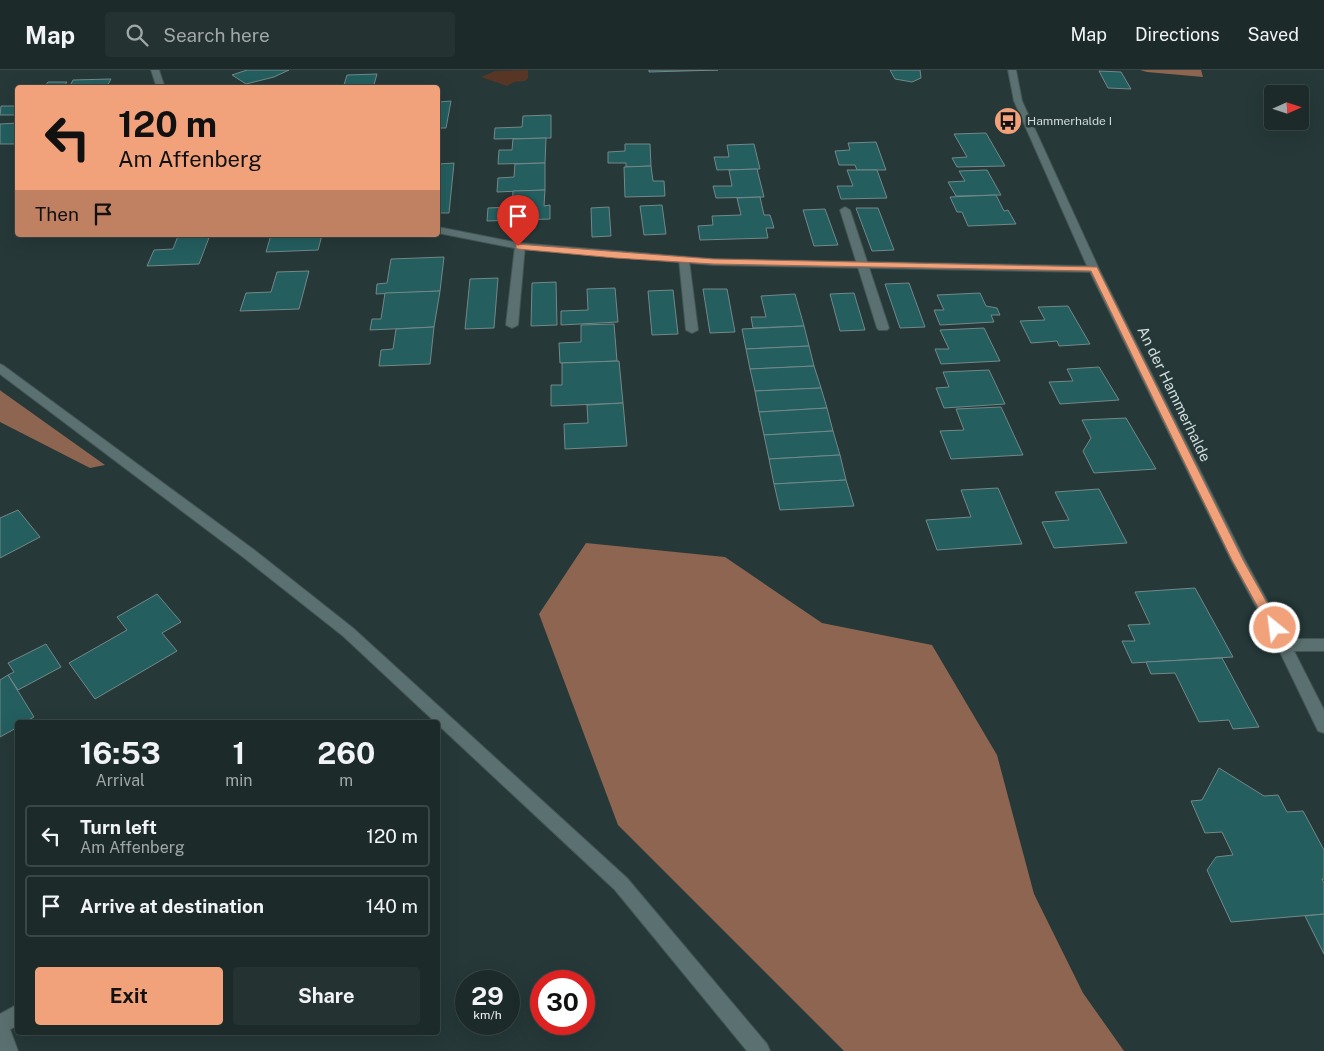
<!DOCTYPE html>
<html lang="en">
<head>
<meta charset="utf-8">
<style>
  :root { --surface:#1c2a2a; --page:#253232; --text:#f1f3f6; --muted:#a0a7a8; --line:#3a4647; --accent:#f1a27b }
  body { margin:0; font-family:"Public Sans",sans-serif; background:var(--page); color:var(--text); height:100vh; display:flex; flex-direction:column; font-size:19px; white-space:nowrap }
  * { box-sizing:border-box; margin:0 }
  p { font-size:16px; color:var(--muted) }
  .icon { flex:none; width:28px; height:28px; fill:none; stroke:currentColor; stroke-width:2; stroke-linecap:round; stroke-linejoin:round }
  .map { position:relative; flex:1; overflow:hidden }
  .panel { position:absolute; left:15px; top:650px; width:425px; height:315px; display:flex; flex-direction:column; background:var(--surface); border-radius:5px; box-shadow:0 5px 20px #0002,0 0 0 1px var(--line) }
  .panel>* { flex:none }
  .banner { position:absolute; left:15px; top:15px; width:425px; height:152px; border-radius:5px; box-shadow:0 5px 20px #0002,0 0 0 1px var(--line); background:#f1a27b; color:#111; overflow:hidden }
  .needle { width:32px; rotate:87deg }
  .fabs { position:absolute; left:1264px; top:15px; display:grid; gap:10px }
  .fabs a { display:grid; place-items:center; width:45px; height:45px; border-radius:5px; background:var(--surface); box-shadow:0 5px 20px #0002,0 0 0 1px var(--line); font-size:25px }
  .speed { position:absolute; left:455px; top:900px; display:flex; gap:10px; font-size:25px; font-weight:700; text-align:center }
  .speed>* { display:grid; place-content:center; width:65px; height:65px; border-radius:50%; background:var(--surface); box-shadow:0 5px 20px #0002,0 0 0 1px var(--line); line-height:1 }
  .speed small { font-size:12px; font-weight:400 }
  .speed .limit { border:8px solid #d22; background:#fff; color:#111 }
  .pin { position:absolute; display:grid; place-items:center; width:42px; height:42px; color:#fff; margin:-51px -21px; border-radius:50% 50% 50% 0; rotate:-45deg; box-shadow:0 0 5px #0007 }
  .pin .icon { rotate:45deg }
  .me { position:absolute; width:55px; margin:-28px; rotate:331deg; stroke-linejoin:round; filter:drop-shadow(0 0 4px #0008) }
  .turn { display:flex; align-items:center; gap:18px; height:105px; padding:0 20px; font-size:22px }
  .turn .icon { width:65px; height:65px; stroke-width:2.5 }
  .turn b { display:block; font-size:35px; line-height:42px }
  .then { display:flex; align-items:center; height:48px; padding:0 20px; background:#0003; gap:10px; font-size:19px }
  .eta { display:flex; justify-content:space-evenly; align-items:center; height:85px; text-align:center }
  .eta b { font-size:30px; font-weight:700; line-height:35px }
  .action { display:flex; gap:10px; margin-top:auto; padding:10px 20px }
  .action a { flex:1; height:58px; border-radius:5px; background:var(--accent); color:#111; font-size:20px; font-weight:700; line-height:58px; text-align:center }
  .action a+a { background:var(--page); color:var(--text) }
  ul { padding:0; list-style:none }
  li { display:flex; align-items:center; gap:15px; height:62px; margin:0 10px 8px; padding:0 10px; border:2px solid var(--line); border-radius:5px }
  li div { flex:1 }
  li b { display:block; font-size:19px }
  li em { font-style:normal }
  header { display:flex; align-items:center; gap:30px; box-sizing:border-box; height:70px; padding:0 25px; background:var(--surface); border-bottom:1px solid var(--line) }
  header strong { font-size:24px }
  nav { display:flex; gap:28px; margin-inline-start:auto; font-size:18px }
  .search { width:350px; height:45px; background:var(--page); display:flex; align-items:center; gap:12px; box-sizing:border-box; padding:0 18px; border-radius:5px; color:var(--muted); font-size:19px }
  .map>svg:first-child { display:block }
</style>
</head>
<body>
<header>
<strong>Map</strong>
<div class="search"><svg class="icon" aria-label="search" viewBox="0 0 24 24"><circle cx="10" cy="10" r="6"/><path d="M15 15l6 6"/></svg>Search here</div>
<nav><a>Map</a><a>Directions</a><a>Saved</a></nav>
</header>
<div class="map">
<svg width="1324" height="981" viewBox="0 0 1324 981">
  <rect width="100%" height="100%" fill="#263838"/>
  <!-- green -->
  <polygon fill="#573626" points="528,0 528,8 525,11 514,12 507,16 481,7 495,1"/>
  <!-- forest -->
  <g fill="#8d6551">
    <polygon points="1140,0 1201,0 1203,7 1147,2"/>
    <polygon points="0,320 1,321 105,395 90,398 0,352"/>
    <polygon points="586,473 725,487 822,553 932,575 997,685 1034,824 1083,923 1124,981 844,981 618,755 539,544"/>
  </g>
  <!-- building -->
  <g fill="#245e5f" stroke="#738888">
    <polygon points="247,0 289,0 274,7 246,14 232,5"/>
    <polygon points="649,0 718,0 649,2"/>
    <polygon points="890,0 920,0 921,8 912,12 895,9"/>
    <polygon points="1099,1 1121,2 1131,19 1108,18"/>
    <polygon points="377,4 373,18 343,18 347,5"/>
    <polygon points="111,9 106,18 69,18 73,10"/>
    <polygon points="48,12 67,12 63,18 44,18"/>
    <polygon points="451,31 446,58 438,58 438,32"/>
    <polygon points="1,36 18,36 18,45 0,45"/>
    <polygon points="551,45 551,68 494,69 495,58 522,57 523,46"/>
    <polygon points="18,53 18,74 0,74 0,54"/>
    <polygon points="986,63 1005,96 957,97 952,88 967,87 954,64"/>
    <polygon points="546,68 545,93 498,94 499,80 512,80 513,69"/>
    <polygon points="876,72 886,100 857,100 855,95 839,95 835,81 850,80 848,73"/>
    <polygon points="625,74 650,74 651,96 626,97 626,93 608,93 608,82 625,81"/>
    <polygon points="754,74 760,99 717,100 714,87 729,87 727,75"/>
    <polygon points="454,93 449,143 438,143 438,94"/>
    <polygon points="545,93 545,120 497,122 498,108 514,107 515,94"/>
    <polygon points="651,96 653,111 664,111 665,126 625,127 624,97"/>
    <polygon points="757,99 764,127 716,128 713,116 732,116 729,100"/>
    <polygon points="847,100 877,100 887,128 841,129 837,116 853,116"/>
    <polygon points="987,100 1001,125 956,126 948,112 965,111 959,101"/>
    <polygon points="545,120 544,136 550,135 550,149 487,151 488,138 512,137 513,121"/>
    <polygon points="996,125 1004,141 1008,140 1016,154 968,156 962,142 957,142 950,127"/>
    <polygon points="760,127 764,145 770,145 774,158 766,158 768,168 700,170 698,156 713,155 712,146 741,145 737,128"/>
    <polygon points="662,135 666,164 644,165 640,136"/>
    <polygon points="609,137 611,166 592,167 591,138"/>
    <polygon points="856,138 878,138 894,180 872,181"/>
    <polygon points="825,139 838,175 814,176 803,140"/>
    <polygon points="210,165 199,194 147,196 154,180 173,179 178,166"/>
    <polygon points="271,165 322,165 318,180 266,182"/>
    <polygon points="444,187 440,221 376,224 377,214 387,213 391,189"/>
    <polygon points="309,201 299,239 240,241 246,223 271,222 277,202"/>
    <polygon points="498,208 494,258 465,259 470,209"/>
    <polygon points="556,212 557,255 531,256 532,213"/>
    <polygon points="909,213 925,257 900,258 885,214"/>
    <polygon points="615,218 618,252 561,255 561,241 588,240 587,219"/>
    <polygon points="703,219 727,219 735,262 710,263"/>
    <polygon points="673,220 678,264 652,265 648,221"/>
    <polygon points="440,221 434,257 370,260 372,249 381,249 385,223"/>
    <polygon points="854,223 865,260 840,261 830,224"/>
    <polygon points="980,223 986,236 997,238 1000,245 991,245 994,252 940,255 934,240 944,240 937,225"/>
    <polygon points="795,224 804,256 753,258 751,247 766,247 761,226"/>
    <polygon points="1068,236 1090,274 1059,276 1057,271 1031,273 1020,251 1045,250 1038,237"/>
    <polygon points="614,254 617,291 560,293 559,273 581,272 581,255"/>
    <polygon points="804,256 809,276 746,279 742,259"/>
    <polygon points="434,257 430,294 379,296 381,280 393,279 396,259"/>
    <polygon points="984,258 1000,291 941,294 935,279 949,279 940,260"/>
    <polygon points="809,276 814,296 750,299 746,279"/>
    <polygon points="619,291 623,333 551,336 551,315 562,315 562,293"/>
    <polygon points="814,296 821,318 755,321 750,299"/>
    <polygon points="1099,297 1119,330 1060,334 1049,312 1073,311 1067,299"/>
    <polygon points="989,300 1005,334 944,338 936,318 949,317 943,302"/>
    <polygon points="821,318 827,338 759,342 755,321"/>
    <polygon points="623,333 627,376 565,379 564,354 588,353 587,335"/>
    <polygon points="1001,337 1023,385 951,389 940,361 964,360 956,339"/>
    <polygon points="827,338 833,361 764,365 759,342"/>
    <polygon points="1126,348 1156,399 1094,403 1083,381 1091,368 1082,350"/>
    <polygon points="833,361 840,385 769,389 764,365"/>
    <polygon points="840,385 846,410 774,414 769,389"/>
    <polygon points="846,410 854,436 780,440 774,414"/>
    <polygon points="998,418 1022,474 937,480 926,450 971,447 961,420"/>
    <polygon points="1099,419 1127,473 1054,478 1042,452 1069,450 1055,422"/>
    <polygon points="18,440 40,467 0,488 0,448"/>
    <polygon points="1195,518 1233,587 1132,593 1122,571 1135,571 1128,555 1150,554 1135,522"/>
    <polygon points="157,524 181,552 162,563 177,581 95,629 69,593 127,560 117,547"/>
    <polygon points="46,574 61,597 18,620 8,605 14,602 8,593"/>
    <polygon points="1222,588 1259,657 1233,659 1229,650 1199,652 1175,603 1151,604 1146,592"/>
    <polygon points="8,605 34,647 25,652 18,652 18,657 0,667 0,610"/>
    <polygon points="1219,698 1264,726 1278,725 1287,742 1303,741 1324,780 1324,809 1322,809 1324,813 1324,844 1231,852 1207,800 1216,787 1233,785 1222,762 1205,763 1191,731 1202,730"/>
    <polygon points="1324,844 1324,884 1305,846"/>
  </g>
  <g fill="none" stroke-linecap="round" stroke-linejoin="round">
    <defs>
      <g id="service">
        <polygon points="845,137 850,140 889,258 887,260 879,260 877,258 840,140"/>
        <polygon points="520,173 525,176 518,255 512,258 506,255 515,176"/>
        <polygon points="684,187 689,190 698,260 692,263 686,260 679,190"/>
        <polygon points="18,934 18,955 0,965 0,944"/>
      </g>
      <g id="minor">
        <polygon points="151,0 159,0 165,18 157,18"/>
        <polygon points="1008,0 1016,0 1022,31 1099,199 1245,490 1288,569 1324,569 1324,581 1294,581 1324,640 1324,663 1318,661 1277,576 1231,490 1090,202 713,195 519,179 438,163 438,157 519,173 713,189 1087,196 1014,31"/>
        <polygon points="0,948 7,951 18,981 0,981"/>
      </g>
      <polygon id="secondary" points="0,294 4,296 253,479 353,558 627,808 767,974 770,981 747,981 615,820 343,566 243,487 0,304"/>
    </defs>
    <!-- service casing -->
    <use href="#service" stroke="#445455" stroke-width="2"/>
    <!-- minor casing -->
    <use href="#minor" stroke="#445455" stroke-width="2"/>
    <!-- secondary casing -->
    <use href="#secondary" stroke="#445455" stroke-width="2"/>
    <!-- service -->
    <use href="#service" fill="#5b7070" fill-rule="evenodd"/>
    <!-- minor -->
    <use href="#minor" fill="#5b7070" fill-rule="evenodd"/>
    <!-- secondary -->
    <use href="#secondary" fill="#5b7070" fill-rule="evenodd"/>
  </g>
  <!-- route -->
  <polygon fill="#f1a27b" stroke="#9d6950" points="516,174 713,189 1097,197 1243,490 1281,558 1279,561 1271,561 1232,490 1091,201 713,194 615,188 518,179 516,178"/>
  <!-- icons -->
  <defs>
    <symbol id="bus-disc" viewBox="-11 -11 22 22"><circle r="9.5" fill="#f1a27b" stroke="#263838"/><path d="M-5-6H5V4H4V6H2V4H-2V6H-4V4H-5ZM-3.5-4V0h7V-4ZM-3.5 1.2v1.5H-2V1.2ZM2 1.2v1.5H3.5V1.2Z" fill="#111"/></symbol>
  </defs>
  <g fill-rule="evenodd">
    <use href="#bus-disc" x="992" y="35" width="32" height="32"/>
  </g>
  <g text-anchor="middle" stroke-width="5" stroke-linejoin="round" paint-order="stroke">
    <!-- far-poi labels -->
    <g font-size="12" fill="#d1dcdc" stroke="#263838" text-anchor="start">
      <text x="1027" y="55">Hammerhalde I</text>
    </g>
    <!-- street labels -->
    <g font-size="15" fill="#d1dcdc" stroke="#263838">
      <text transform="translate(1174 324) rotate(64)" y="5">An der Hammerhalde</text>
    </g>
  </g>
</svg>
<div class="fabs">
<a><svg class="needle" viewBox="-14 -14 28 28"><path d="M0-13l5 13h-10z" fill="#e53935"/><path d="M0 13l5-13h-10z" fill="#a0a7a8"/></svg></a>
</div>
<div class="speed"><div>29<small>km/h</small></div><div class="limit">30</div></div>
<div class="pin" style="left:518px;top:176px;background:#d93025"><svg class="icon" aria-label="arrive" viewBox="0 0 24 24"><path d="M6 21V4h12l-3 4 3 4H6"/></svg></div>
<svg class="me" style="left:1275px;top:558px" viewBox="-20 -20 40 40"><circle r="17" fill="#f1a27b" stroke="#fff" stroke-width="3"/><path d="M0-11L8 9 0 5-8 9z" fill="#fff"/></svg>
<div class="banner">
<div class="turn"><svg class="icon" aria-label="left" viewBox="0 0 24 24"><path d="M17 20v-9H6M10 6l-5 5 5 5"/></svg><div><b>120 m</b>Am Affenberg</div></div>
<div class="then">Then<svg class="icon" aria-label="arrive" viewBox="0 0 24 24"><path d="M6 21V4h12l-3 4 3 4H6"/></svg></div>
</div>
<section class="panel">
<div class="eta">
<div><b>16:53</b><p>Arrival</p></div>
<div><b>1</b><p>min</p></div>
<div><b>260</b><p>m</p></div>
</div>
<ul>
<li><svg class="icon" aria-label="left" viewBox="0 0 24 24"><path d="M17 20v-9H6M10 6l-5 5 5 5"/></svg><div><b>Turn left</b><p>Am Affenberg</p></div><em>120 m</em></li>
<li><svg class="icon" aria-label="arrive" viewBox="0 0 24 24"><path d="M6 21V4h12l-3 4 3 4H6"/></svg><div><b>Arrive at destination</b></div><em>140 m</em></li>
</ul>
<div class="action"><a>Exit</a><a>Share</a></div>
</section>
</div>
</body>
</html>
